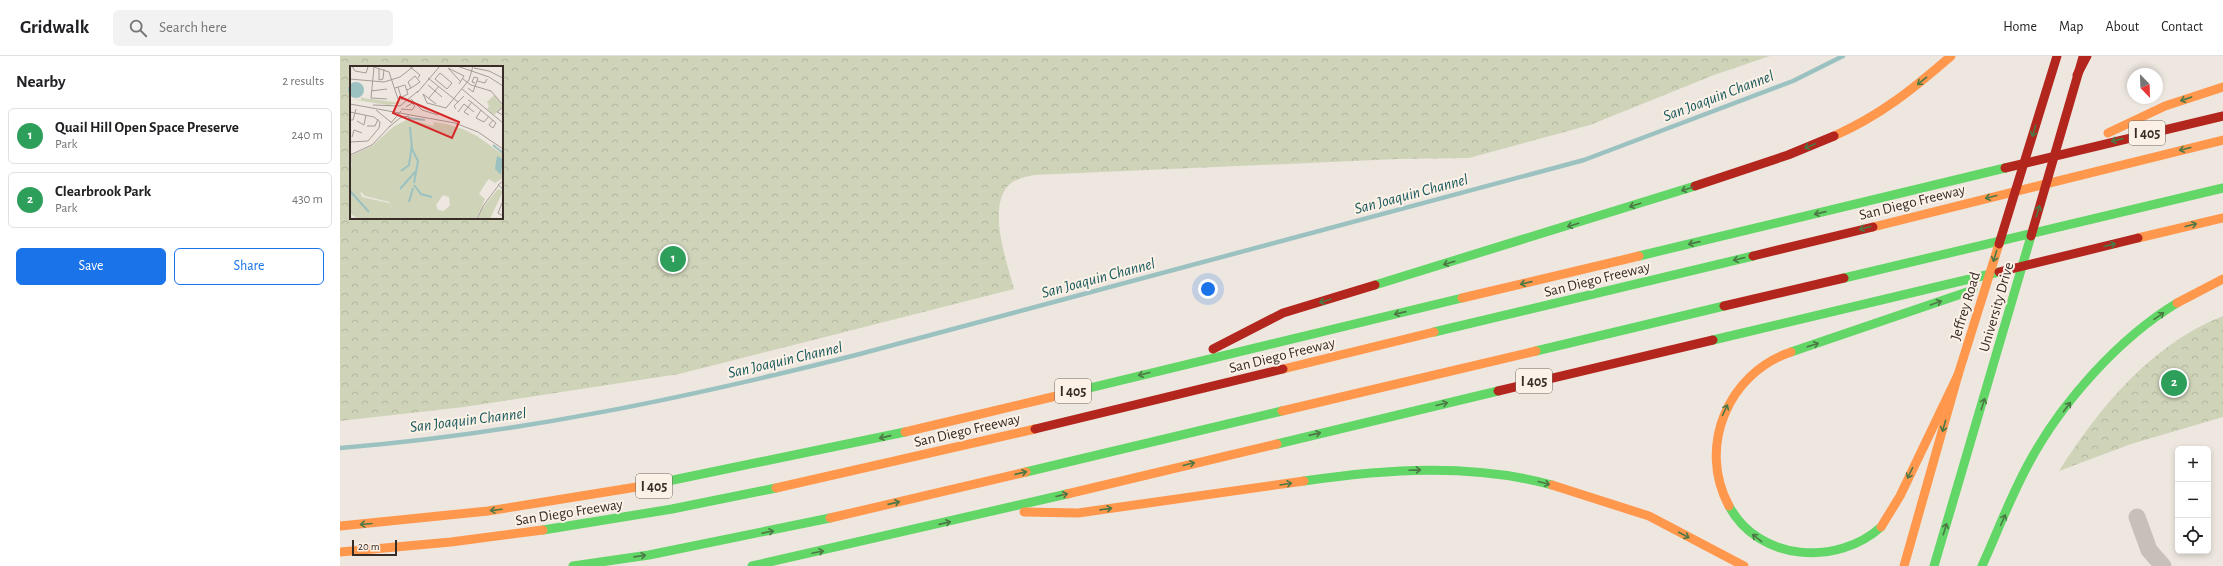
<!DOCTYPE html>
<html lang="en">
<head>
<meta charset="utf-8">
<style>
  body { margin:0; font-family:"Alegreya Sans",sans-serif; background:#f2f2f2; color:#202124 }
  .controls { position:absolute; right:12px; bottom:12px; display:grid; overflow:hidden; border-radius:6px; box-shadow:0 2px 6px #0003 }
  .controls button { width:36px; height:36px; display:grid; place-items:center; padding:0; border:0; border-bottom:1px solid #e0e0e0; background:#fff; color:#202124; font:20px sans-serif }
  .compass { position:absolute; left:1787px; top:12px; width:36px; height:36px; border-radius:50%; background:#fff; box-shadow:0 2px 6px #0003; rotate:157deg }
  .scale { position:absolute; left:12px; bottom:10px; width:45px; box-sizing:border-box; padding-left:4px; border:2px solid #382c27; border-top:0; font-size:11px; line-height:14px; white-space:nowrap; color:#382c27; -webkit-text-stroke:3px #fbf1e7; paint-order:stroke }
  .you { position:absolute; left:868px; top:233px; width:14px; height:14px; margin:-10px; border:3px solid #fff; border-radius:50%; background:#1a73e8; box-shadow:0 0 0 6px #1a73e833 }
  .badge { display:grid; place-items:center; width:26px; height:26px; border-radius:50%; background:#1a73e8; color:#fff; font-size:13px; font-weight:700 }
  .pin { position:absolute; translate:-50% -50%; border:2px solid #fff; box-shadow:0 1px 4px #0006 }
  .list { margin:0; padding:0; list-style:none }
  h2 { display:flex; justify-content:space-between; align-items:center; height:52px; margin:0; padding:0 16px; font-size:17px }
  h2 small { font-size:13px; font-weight:400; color:#757577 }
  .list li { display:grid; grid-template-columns:26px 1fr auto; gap:12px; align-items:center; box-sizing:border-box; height:56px; margin:0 8px 8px; padding:0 8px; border:1px solid #e0e0e0; border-radius:6px }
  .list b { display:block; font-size:15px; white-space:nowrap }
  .list p { margin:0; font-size:13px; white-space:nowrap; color:#757577 }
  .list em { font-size:13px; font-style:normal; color:#757577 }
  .actions { display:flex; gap:8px; padding:12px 16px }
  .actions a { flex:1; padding:9px 0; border:1px solid #1a73e8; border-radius:6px; text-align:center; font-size:14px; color:#1a73e8 }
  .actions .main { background:#1a73e8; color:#fff }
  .icon { flex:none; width:22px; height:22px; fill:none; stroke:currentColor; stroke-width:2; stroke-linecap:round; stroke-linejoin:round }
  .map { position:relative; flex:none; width:1883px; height:510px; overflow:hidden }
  header { display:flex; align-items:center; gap:24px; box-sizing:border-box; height:56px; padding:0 20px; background:#fff; border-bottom:1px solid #e0e0e0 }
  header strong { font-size:19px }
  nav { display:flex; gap:22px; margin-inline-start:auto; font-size:14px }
  .search { width:280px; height:36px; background:#f2f2f2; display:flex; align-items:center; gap:10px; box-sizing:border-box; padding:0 14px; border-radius:6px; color:#757577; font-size:15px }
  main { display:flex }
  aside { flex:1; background:#fff }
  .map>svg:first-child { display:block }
</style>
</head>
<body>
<header>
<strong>Gridwalk</strong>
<div class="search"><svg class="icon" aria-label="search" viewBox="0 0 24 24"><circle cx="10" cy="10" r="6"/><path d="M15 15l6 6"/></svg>Search here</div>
<nav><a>Home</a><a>Map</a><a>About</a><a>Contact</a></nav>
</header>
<main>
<aside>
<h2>Nearby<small>2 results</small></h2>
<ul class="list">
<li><span class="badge" style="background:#2e9e5b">1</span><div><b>Quail Hill Open Space Preserve</b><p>Park</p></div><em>240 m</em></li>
<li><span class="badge" style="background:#2e9e5b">2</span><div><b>Clearbrook Park</b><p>Park</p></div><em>430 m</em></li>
</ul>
<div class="actions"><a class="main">Save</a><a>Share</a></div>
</aside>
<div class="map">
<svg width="1883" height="510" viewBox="0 0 1883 510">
  <defs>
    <pattern id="park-crowns" width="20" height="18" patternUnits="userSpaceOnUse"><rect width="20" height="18" fill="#cfd4b9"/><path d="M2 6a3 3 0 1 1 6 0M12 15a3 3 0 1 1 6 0" fill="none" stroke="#b2b69f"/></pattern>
  </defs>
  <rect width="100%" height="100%" fill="#eee7e0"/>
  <g fill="url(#park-crowns)" fill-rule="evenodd">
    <path d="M 0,0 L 1430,0 L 1374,19 L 1250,69 L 1129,102 L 1058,103 L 694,119 C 685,121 673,123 667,131 C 648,155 667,206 674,233 L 339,318 L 124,351 L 0,365 ZM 11,11 L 162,11 L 162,162 L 11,162 Z"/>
    <path d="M 1883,260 L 1883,361 L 1791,388 L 1719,415 C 1760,351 1810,289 1883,260 Z"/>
  </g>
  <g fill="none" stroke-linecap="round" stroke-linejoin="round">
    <path stroke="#9bc1c0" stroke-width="4.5" d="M 0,392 C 175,378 346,342 516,299 L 1244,104 L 1453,25 L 1503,0"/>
    <polyline stroke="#c7bfb9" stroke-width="17" points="1797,461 1809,494 1823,510"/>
    <g stroke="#63d668" stroke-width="9">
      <polyline points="1299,200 1665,112"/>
      <polyline points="1504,222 1883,132"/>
      <polyline points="1035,229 1355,130"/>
      <polyline points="1094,276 1413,200"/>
      <polyline points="1373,284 1659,216"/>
      <polyline points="1196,295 1384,250"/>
      <polyline points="1451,296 1633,234"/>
      <polyline points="733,336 1122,242"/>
      <polyline points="937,388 1158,335"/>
      <polyline points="686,416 942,355"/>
      <path d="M 964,425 C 1046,413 1132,407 1212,429"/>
      <polyline points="309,429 565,376"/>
      <path d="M 1389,450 C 1419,506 1498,510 1541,471"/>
      <polyline points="203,474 332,453 436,432"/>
      <polyline points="233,510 309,499 490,462"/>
      <polyline points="412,510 727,438"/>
      <polyline points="1594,510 1691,180"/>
      <path d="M 1642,510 C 1658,475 1671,439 1690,405 C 1722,346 1779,282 1837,247"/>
    </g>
    <g stroke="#ff974d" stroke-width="9">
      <polyline points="1768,77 1825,50 1883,31"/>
      <path d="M 1494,80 C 1541,59 1573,33 1611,0"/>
      <polyline points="1533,171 1883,84"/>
      <polyline points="1798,182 1883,162"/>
      <polyline points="1122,242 1299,200"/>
      <polyline points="1837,247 1883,223"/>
      <polyline points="943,313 1094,276"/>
      <polyline points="942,355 1196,295"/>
      <polyline points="565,376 733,336"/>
      <polyline points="1212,429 1309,460 1404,510"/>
      <polyline points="436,432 695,373"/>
      <polyline points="727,438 937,388"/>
      <path d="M 1389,450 C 1357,391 1388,317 1451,296"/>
      <polyline points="684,456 738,457 964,425"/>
      <polyline points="490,462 686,416"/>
      <polyline points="0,470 148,455 309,429"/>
      <polyline points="1541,471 1560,440 1618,319"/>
      <polyline points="0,496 111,486 203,474"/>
      <polyline points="1564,510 1618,319 1659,188"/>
    </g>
    <g stroke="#b3261e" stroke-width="9">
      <polyline points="1737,19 1747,0"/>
      <polyline points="1665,112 1883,60"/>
      <polyline points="1355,130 1448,99 1494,80"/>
      <polyline points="1691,180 1743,1"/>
      <polyline points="1659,188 1717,0"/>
      <polyline points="1413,200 1533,171"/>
      <polyline points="1659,216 1798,182"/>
      <polyline points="1384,250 1504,222"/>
      <polyline points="873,293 943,257 1035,229"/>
      <polyline points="1158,335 1373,284"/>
      <polyline points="695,373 943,313"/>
    </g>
  </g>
  <defs><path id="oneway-shaft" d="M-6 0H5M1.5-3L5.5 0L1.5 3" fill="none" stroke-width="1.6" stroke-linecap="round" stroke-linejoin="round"/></defs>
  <g stroke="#4b7844">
    <use href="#oneway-shaft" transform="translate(1582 25) rotate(141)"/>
    <use href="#oneway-shaft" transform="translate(1846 43) rotate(161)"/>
    <use href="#oneway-shaft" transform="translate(1694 75) rotate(107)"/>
    <use href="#oneway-shaft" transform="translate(1777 84) rotate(167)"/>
    <use href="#oneway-shaft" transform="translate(1470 90) rotate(158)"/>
    <use href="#oneway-shaft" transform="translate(1845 93) rotate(166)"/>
    <use href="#oneway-shaft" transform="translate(1347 133) rotate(163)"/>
    <use href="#oneway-shaft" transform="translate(1651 141) rotate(166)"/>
    <use href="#oneway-shaft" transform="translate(1295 149) rotate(162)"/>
    <use href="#oneway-shaft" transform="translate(1698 155) rotate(-74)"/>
    <use href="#oneway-shaft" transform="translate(1480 157) rotate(167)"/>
    <use href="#oneway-shaft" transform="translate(1233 169) rotate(163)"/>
    <use href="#oneway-shaft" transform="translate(1851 169) rotate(-14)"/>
    <use href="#oneway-shaft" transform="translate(1525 172) rotate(166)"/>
    <use href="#oneway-shaft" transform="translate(1354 187) rotate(167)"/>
    <use href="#oneway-shaft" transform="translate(1770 189) rotate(-13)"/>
    <use href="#oneway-shaft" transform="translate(1655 200) rotate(107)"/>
    <use href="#oneway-shaft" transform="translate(1399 203) rotate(166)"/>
    <use href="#oneway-shaft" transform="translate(1109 207) rotate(163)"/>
    <use href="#oneway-shaft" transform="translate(1186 227) rotate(167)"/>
    <use href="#oneway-shaft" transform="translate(985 245) rotate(163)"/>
    <use href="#oneway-shaft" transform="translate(1596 247) rotate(-20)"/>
    <use href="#oneway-shaft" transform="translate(1060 257) rotate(167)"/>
    <use href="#oneway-shaft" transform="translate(1819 260) rotate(-35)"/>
    <use href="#oneway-shaft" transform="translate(1473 289) rotate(-18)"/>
    <use href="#oneway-shaft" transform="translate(804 318) rotate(166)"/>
    <use href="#oneway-shaft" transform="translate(1102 348) rotate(-14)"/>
    <use href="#oneway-shaft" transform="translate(1643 348) rotate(-73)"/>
    <use href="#oneway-shaft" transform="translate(1727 351) rotate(-53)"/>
    <use href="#oneway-shaft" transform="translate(1385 354) rotate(-65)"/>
    <use href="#oneway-shaft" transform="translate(1604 370) rotate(106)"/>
    <use href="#oneway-shaft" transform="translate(975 378) rotate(-13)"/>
    <use href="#oneway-shaft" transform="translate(545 381) rotate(167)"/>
    <use href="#oneway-shaft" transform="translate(849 408) rotate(-14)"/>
    <use href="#oneway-shaft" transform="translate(1075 414) rotate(-2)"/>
    <use href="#oneway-shaft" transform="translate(681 417) rotate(-13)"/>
    <use href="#oneway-shaft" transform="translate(1570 417) rotate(116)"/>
    <use href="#oneway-shaft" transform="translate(1204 427) rotate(15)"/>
    <use href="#oneway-shaft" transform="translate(946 428) rotate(-9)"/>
    <use href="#oneway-shaft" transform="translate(722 439) rotate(-14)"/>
    <use href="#oneway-shaft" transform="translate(554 447) rotate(-13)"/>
    <use href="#oneway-shaft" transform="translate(766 453) rotate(-8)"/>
    <use href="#oneway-shaft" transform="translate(156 454) rotate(173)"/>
    <use href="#oneway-shaft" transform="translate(1663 464) rotate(-66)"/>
    <use href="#oneway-shaft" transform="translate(605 467) rotate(-13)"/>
    <use href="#oneway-shaft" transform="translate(26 468) rotate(175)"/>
    <use href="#oneway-shaft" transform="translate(1605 473) rotate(-73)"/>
    <use href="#oneway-shaft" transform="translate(428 476) rotate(-11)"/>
    <use href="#oneway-shaft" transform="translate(1344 479) rotate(28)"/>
    <use href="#oneway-shaft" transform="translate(1417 482) rotate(-142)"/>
    <use href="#oneway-shaft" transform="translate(478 496) rotate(-12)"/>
    <use href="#oneway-shaft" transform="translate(300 500) rotate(-8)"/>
  </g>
  <g text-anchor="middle" stroke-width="4" stroke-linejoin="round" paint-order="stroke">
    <g fill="#fbf1e7" stroke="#726761" stroke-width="1">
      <rect x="1789" y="65" width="36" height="24" rx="3"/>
      <rect x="1176" y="313" width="36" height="24" rx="3"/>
      <rect x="715" y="323" width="36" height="24" rx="3"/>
      <rect x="296" y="418" width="36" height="24" rx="3"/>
    </g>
    <g font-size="14" font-weight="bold" fill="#382c27">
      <text x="1807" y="82">I 405</text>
      <text x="1194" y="330">I 405</text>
      <text x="733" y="340">I 405</text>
      <text x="314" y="435">I 405</text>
    </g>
    <g font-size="15" fill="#382c27" stroke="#fbf1e7">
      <text transform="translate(1572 146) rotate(-14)" y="5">San Diego Freeway</text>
      <text transform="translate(1257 223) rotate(-14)" y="5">San Diego Freeway</text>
      <text transform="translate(1625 250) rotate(-73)" y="5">Jeffrey Road</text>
      <text transform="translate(1656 251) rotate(-74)" y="5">University Drive</text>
      <text transform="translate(942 299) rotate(-14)" y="5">San Diego Freeway</text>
      <text transform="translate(627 374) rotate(-13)" y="5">San Diego Freeway</text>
      <text transform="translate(229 456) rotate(-9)" y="5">San Diego Freeway</text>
    </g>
    <g font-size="16" font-style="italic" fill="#19595d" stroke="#fbf1e7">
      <text transform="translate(1378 39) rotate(-21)" y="6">San Joaquin Channel</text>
      <text transform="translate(1071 137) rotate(-15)" y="6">San Joaquin Channel</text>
      <text transform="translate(758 221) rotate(-15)" y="6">San Joaquin Channel</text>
      <text transform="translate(445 303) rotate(-13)" y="6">San Joaquin Channel</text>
      <text transform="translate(128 363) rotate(-7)" y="6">San Joaquin Channel</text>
    </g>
  </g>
  <g transform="translate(10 10)">
    <rect width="153" height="153" fill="#eee7e0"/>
    <path d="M 0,96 L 12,131 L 39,137 L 47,153 L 8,153 L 1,148 Z" fill="#cfd4b9"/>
    <path d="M 144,29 L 153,40 L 144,49 L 137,43 L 139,40 L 137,36 ZM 11,31 L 13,32 L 51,37 L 38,39 L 0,33 L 11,34 ZM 58,53 L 83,60 L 84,56 L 96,58 L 113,63 L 127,70 L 152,88 L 153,112 L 145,117 L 139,113 L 137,115 L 129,128 L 135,133 L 126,153 L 46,153 L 39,136 L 15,130 L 5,120 L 0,90 L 22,80 L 43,61 ZM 93,129 L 99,131 L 100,139 L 94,145 L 88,144 L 86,139 ZM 148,123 L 153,125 L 140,153 L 128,153 L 131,144 Z" fill="#cfd4b9" fill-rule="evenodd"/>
    <path d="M-2 24a8 8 0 1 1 16 0a8 8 0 1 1-16 0ZM 147,90 L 153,93 L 151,109 L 145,103 Z" fill="#9bc1c0"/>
    <path fill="none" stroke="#9bc1c0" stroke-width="2" d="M 58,52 L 75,54M 60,61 L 62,83 L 68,95 L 64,117M 143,79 L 153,87M 51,105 L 59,99 L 62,78M 64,119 L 71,128 L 82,131M 50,123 L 65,106M 0,125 L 19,146M 59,136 L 63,122"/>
    <path fill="none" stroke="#a59c96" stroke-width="1" d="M 2,0 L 5,5 L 16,7 L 18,1M 59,0 L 70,9 L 68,12M 107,0 L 139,11 L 153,20M 29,2 L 29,14 L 33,13 L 34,3M 98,2 L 114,10 L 109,18M 98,2 L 111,16M 124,2 L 139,5 L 153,12M 90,7 L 102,17 L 97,23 L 85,13 ZM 78,12 L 108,36M 0,13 L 34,16 L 50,11 L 64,0M 113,13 L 121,19 L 141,25 L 153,39M 127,15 L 135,17 L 137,13M 125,17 L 122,16 L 124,11 L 128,12M 78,19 L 92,31M 48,21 L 52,34M 45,22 L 55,19 L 58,28 L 52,31M 118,22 L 123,26 L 128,12M 112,23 L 153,57M 57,24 L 61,22 L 70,16 L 65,10 L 58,16 L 61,22M 21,25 L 37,23M 67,27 L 90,0M 79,32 L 89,20M 37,33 L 21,32 L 24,1 L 39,6 L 48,33M 61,33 L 72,44 L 88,49M 118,34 L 120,35 L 139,51 L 146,57 L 143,62 L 139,59 L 143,54M 0,38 L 105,57 L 128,66 L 153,83M 86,38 L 73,28 L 77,37 L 96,42 L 119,14 L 123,0M 23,39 L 50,40 L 68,25M 153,41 L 147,46 L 153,49M 51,43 L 62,44 L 65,40 L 62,37 L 56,41M 106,43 L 104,40 L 114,30M 26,44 L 42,57M 131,44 L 126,52 L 134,56 L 139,50M 0,46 L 24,51 L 30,56M 108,46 L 114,38 L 124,46M 119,49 L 114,46 L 122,36M 0,54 L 3,54 L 6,43M 7,55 L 14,59 L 16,49M 41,57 L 51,45M 17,60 L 25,60 L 28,53M 39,61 L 50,52 L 59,50M 2,71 L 4,64 L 12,67M 0,76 L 18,75 L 29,62 L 30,56M 0,89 L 22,79 L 41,59M 153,115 L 148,119 L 153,123M 153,135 L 148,147 L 153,150M 127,153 L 133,140 L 148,120"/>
    <path fill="#d62828" fill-opacity="0.15" stroke="#d62828" stroke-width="2" d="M 50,31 L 109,56 L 102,72 L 43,47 Z"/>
    <rect width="153" height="153" fill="none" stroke="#382c27" stroke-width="2"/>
  </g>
</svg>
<div class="controls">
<button>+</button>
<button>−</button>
<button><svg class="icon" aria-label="locate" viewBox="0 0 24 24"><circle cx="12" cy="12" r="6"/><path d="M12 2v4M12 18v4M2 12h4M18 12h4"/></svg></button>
</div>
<svg class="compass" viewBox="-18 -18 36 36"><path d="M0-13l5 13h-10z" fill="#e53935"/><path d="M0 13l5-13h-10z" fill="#757577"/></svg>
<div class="scale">20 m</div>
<div class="you"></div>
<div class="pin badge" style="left:333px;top:203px;background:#2e9e5b">1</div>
<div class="pin badge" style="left:1834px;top:327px;background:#2e9e5b">2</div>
</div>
</main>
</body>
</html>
